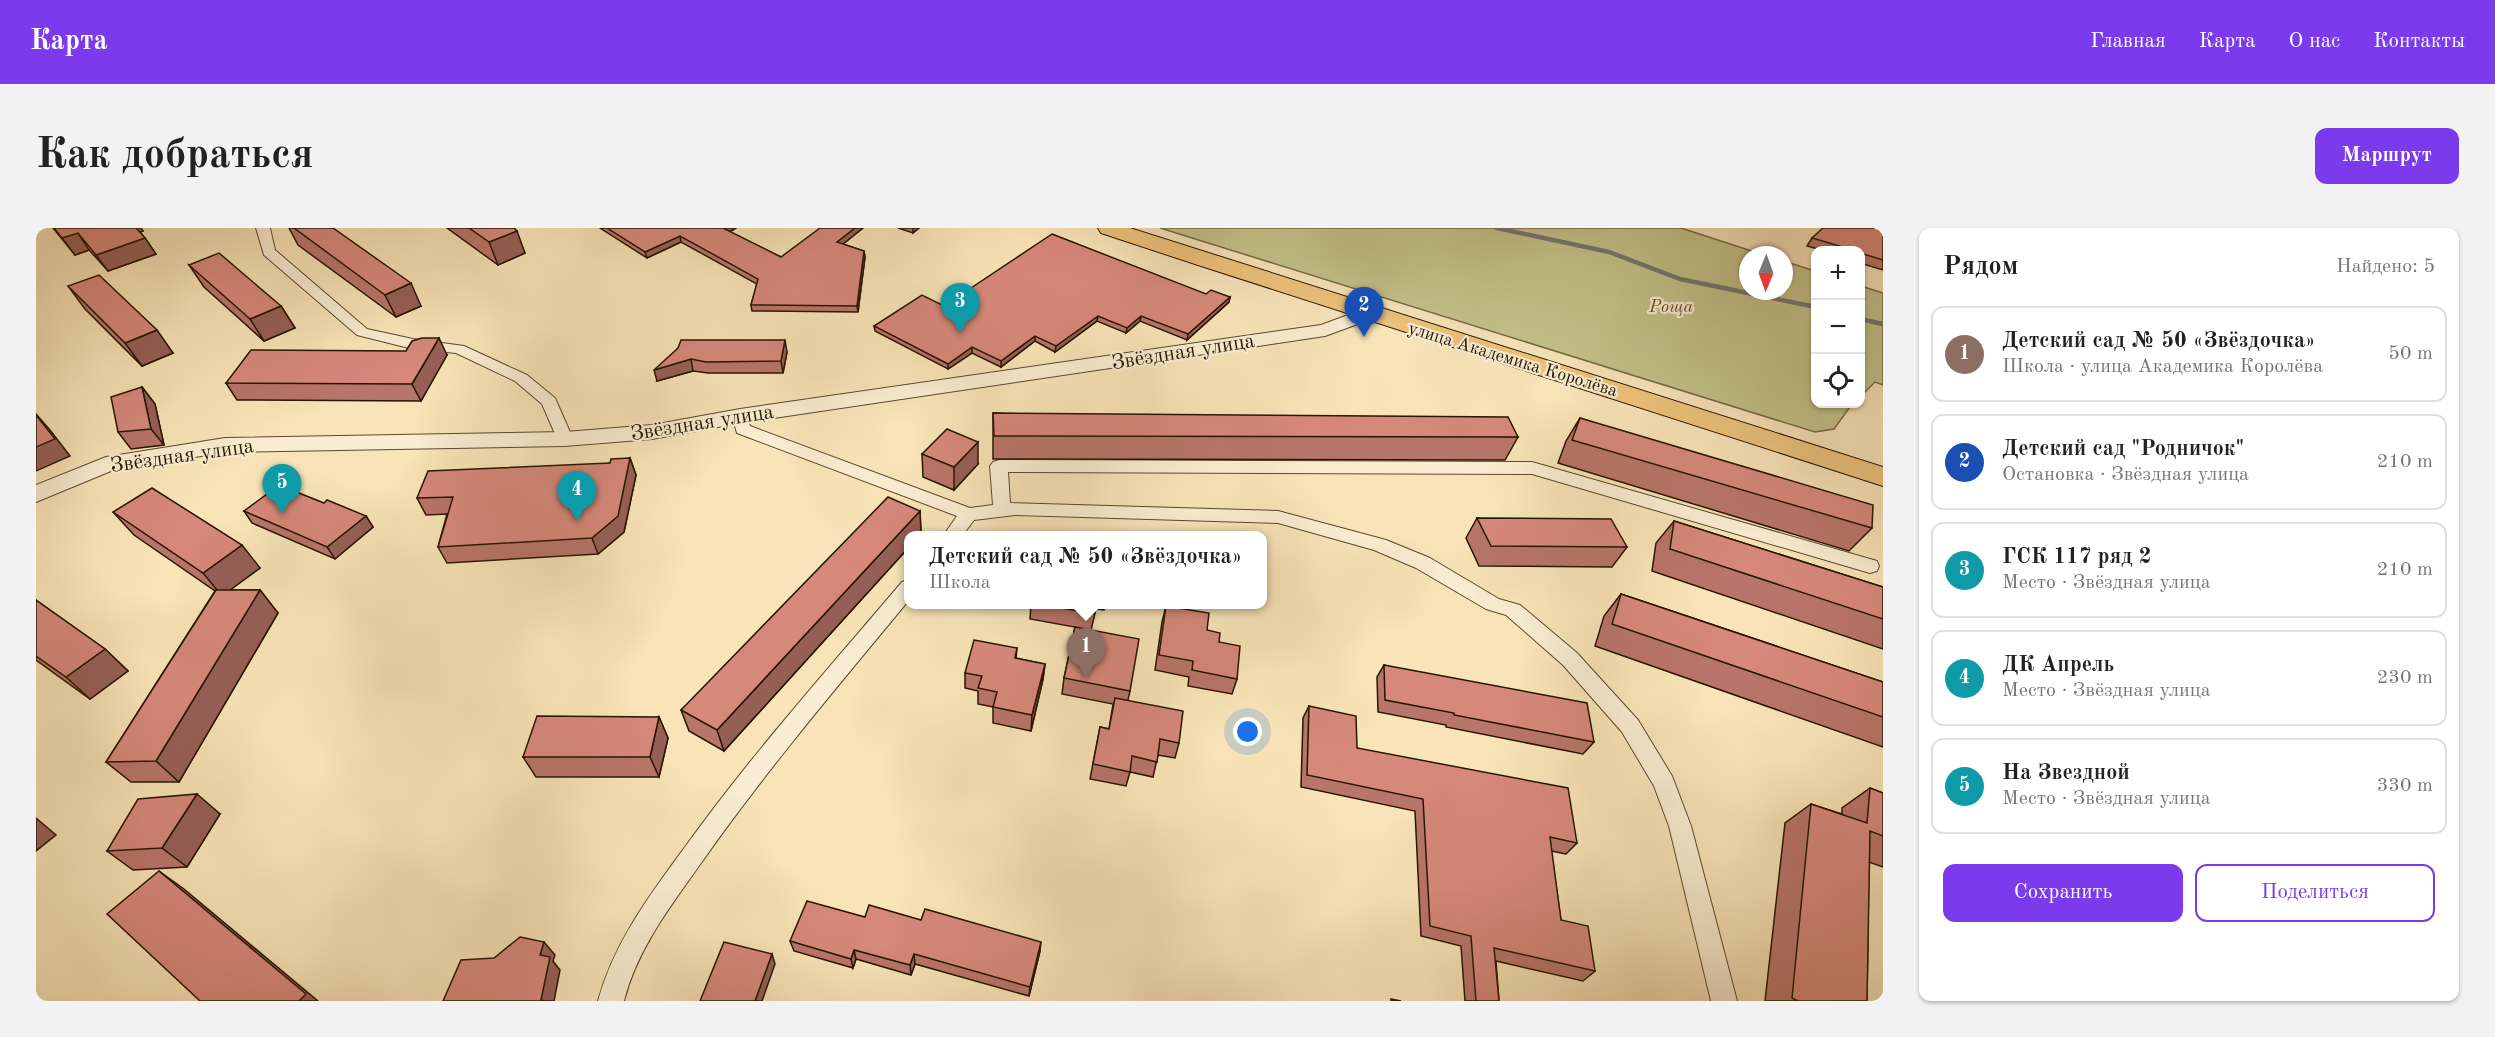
<!DOCTYPE html>
<html lang="ru">
<head>
<meta charset="utf-8">
<style>
  body { margin:0; font-family:"Old Standard TT",serif; background:#f2f2f2; color:#222 }
  .controls { position:absolute; right:18px; top:18px; display:grid; overflow:hidden; border-radius:12px; box-shadow:0 2px 4px #0004 }
  .controls button { width:54px; height:54px; display:grid; place-items:center; padding:0; border:0; border-bottom:2px solid #e0e0e0; background:#fff; color:#222; font:30px sans-serif }
  .compass { position:absolute; left:1703px; top:18px; width:54px; height:54px; border-radius:50%; background:#fff; box-shadow:0 2px 4px #0004; rotate:181deg }
  .you { position:absolute; left:1212px; top:504px; width:21px; height:21px; margin:-15px; border:4px solid #fff; border-radius:50%; background:#1a73e8; box-shadow:0 0 0 9px #1a73e833 }
  .badge { display:grid; place-items:center; width:39px; height:39px; border-radius:50%; background:#7c3aed; color:#fff; font-size:20px; font-weight:700 }
  .pin { position:absolute; translate:-50% -50px; filter:drop-shadow(0 2px 3px #0008) }
  .pin::after { content:''; position:absolute; top:32px; width:21px; height:18px; background:inherit; clip-path:polygon(0 0,100% 0,50% 100%) }
  .popup { position:absolute; left:868px; top:303px; width:363px; height:78px; box-sizing:border-box; display:grid; place-content:center; border-radius:12px; background:#fff; filter:drop-shadow(0 2px 4px #0005); font-size:20px; white-space:nowrap; color:#767676 }
  .popup b { font-size:22px; color:#222 }
  .popup::after { content:''; position:absolute; left:50%; top:100%; margin-left:-12px; border:12px solid transparent; border-top-color:#fff }
  .list { margin:0; padding:0; list-style:none }
  h2 { display:flex; justify-content:space-between; align-items:center; height:78px; margin:0; padding:0 24px; font-size:26px }
  h2 small { font-size:20px; font-weight:400; color:#767676 }
  .list li { display:grid; grid-template-columns:39px 1fr auto; gap:18px; align-items:center; box-sizing:border-box; height:96px; margin:0 12px 12px; padding:0 12px; border:2px solid #e0e0e0; border-radius:12px }
  .list b { display:block; font-size:22px; white-space:nowrap }
  .list p { margin:0; font-size:20px; white-space:nowrap; color:#767676 }
  .list em { font-size:20px; font-style:normal; color:#767676 }
  .actions { display:flex; gap:12px; padding:18px 24px }
  .actions a { flex:1; padding:14px 0; border:2px solid #7c3aed; border-radius:12px; text-align:center; font-size:21px; color:#7c3aed }
  .actions .main { background:#7c3aed; color:#fff }
  .icon { flex:none; width:33px; height:33px; fill:none; stroke:currentColor; stroke-width:2; stroke-linecap:round; stroke-linejoin:round }
  .map { position:relative; flex:none; width:1847px; height:773px; overflow:hidden; border-radius:12px }
  header { display:flex; align-items:center; gap:36px; box-sizing:border-box; height:84px; padding:0 30px; background:#7c3aed; color:#fff }
  header strong { font-size:28px }
  nav { display:flex; gap:33px; margin-inline-start:auto; font-size:21px }
  .intro { display:flex; align-items:center; justify-content:space-between; box-sizing:border-box; height:144px; padding:0 36px }
  h1 { margin:0; font-size:42px }
  .button { padding:15px 27px; border-radius:12px; background:#7c3aed; color:#fff; font-size:21px; font-weight:700 }
  main { display:flex; gap:36px; padding:0 36px }
  aside { flex:1; background:#fff; border-radius:12px; box-shadow:0 2px 4px #0004 }
  .map>svg:first-child { display:block }
</style>
</head>
<body>
<header>
<strong>Карта</strong>
<nav><a>Главная</a><a>Карта</a><a>О нас</a><a>Контакты</a></nav>
</header>
<div class="intro"><h1>Как добраться</h1><a class="button">Маршрут</a></div>
<main>
<div class="map">
<svg width="1847" height="773" viewBox="0 0 1847 773">
  <rect width="100%" height="100%" fill="#f8e4b8"/>
  <filter id="stains"><feTurbulence type="fractalNoise" baseFrequency=".00333" numOctaves="4"/><feColorMatrix values="0 0 0 0 .2 0 0 0 0 .09 0 0 0 0 .02 0 0 0 .5 -.17"/></filter>
  <radialGradient id="worn" r=".72"><stop offset=".6" stop-color="#630" stop-opacity="0"/><stop offset="1" stop-color="#630" stop-opacity=".3"/></radialGradient>
  <g fill="#c3c28a" stroke="#756b46" stroke-width="1.5">
    <polygon points="1124,0 1645,0 1728,27 1712,27 1712,63 1748,63 1748,33 1779,43 1780,176 1816,176 1798,201 1779,204"/>
    <polygon points="1825,58 1847,65 1847,157 1839,154 1825,168"/>
  </g>
  <g fill="none" stroke-linecap="round" stroke-linejoin="round">
    <g stroke="#717870" stroke-width="4.5">
      <polyline points="1461,0 1573,24 1644,51 1780,79"/>
      <polyline points="1824,91 1847,96"/>
    </g>
    <g stroke="#5b482f" stroke-width="2">
      <g id="minor">
        <polygon points="220,0 234,0 239,22 331,101 377,111 428,118 491,147 519,170 537,211 535,215 523,215 506,176 479,153 420,125 377,121 321,107 228,27"/>
        <polygon points="704,183 710,184 714,198 934,280 957,277 954,238 957,234 963,232 1496,234 1841,333 1843,338 1841,343 1834,345 1496,246 972,244 974,275 1242,283 1350,312 1394,330 1463,371 1484,377 1541,425 1602,492 1636,548 1655,598 1701,773 1675,773 1633,598 1618,558 1586,504 1527,437 1470,387 1450,381 1380,340 1338,322 1242,295 979,287 938,292 926,308 907,308 921,288 701,205 696,188 698,184"/>
        <path d="M 873,352 L 873,372 C 801,459 728,545 663,638 C 633,680 601,722 588,773 L 562,773 C 578,714 614,667 649,619 C 716,526 792,441 866,354 Z"/>
      </g>
    </g>
    <g stroke="#5b482f" stroke-width="2">
      <polygon id="tertiary" points="1331,80 1338,82 1341,86 1338,90 1289,108 704,195 616,211 529,218 189,224 75,243 0,274 0,257 70,229 189,210 529,204 616,197 704,181 1285,97"/>
    </g>
    <g stroke="#271401" stroke-width="2">
      <polygon id="primary" points="1062,0 1094,0 1847,239 1847,258 1162,37 1065,5"/>
    </g>
    <use href="#minor" fill="#faedd1" fill-rule="evenodd"/>
    <use href="#tertiary" fill="#faedd1" fill-rule="evenodd"/>
    <use href="#primary" fill="#ecc27c" fill-rule="evenodd"/>
  </g>
  <g fill="#b87569" stroke="#271401" stroke-width="1.5">
    <polygon points="17,0 105,0 107,3 104,4 109,10 120,26 72,43 53,22 39,27"/>
    <polygon points="253,0 297,0 385,78 360,89 262,17"/>
    <polygon points="411,0 478,0 489,25 462,37"/>
    <polygon points="564,0 700,0 694,4 745,29 827,0 807,16 828,23 829,29 822,84 716,83 715,77 721,56 645,14 611,30"/>
    <polygon points="862,0 883,0 877,5"/>
    <polygon points="1847,2 1847,42 1824,35 1824,22 1786,22 1771,18 1776,10"/>
    <polygon points="153,37 245,78 259,100 228,113 168,59"/>
    <polygon points="32,58 137,125 106,138 49,81"/>
    <polygon points="1170,66 1194,69 1193,74 1151,112 1104,93 1090,105 1061,93 1019,124 999,113 965,139 936,125 912,141 839,103 838,98 908,78"/>
    <polygon points="642,120 751,124 747,145 672,145 657,143 621,153"/>
    <polygon points="411,127 385,173 201,172 190,155"/>
    <polygon points="106,159 119,176 128,217 95,221 82,204"/>
    <polygon points="957,185 1482,209 1469,232 957,231"/>
    <polygon points="1544,190 1836,300 1813,323 1522,235 1530,213"/>
    <polygon points="886,226 942,236 918,262 887,249"/>
    <polygon points="594,230 600,247 588,304 562,326 411,335 402,319 411,286 390,287 381,270 574,235"/>
    <polygon points="208,283 330,288 337,299 299,331 216,295"/>
    <polygon points="884,283 885,306 688,523 653,503 645,482"/>
    <polygon points="77,284 224,340 193,362 224,362 242,385 143,554 95,554 70,534 179,363 98,307"/>
    <polygon points="1441,290 1591,319 1576,339 1443,338 1430,310"/>
    <polygon points="1638,293 1847,359 1847,421 1616,343 1620,315"/>
    <polygon points="1585,366 1847,454 1847,519 1559,418 1568,388"/>
    <polygon points="0,372 69,421 92,443 54,471 0,432"/>
    <polygon points="995,376 1069,376 1068,382 1060,381 1055,402 1094,463 1092,472 1143,515 1139,530 1122,527 1117,549 1094,544 1090,558 1054,551 1064,499 1073,501 1077,476 1026,466 1028,450 1039,399 994,391"/>
    <polygon points="1130,378 1171,402 1183,414 1201,451 1196,466 1152,458 1153,449 1119,442 1126,394"/>
    <polygon points="981,420 980,430 1009,436 1007,451 995,503 957,495 957,479 942,476 942,463 929,460 929,445"/>
    <polygon points="1348,437 1558,514 1547,526 1410,499 1410,497 1342,484 1341,449"/>
    <polygon points="1273,478 1321,520 1541,615 1530,626 1515,623 1525,692 1559,743 1547,753 1460,733 1463,773 1429,773 1425,718 1385,708 1379,583 1265,559 1267,490"/>
    <polygon points="623,489 632,510 623,549 500,549 487,529"/>
    <polygon points="1834,560 1847,565 1847,639 1833,634 1831,773 1729,773 1749,595 1775,576 1806,586 1806,580"/>
    <polygon points="184,586 151,639 97,642 71,623"/>
    <polygon points="829,689 1004,723 993,768 879,736 875,747 820,731 817,740 758,723 754,713"/>
  </g>
  <g fill="#965f55" stroke="#271401" stroke-width="1.5">
    <polygon points="97,0 105,0 107,3 101,5"/>
    <polygon points="688,0 700,0 689,6"/>
    <polygon points="819,0 827,0 802,20 801,14"/>
    <polygon points="877,0 883,0 877,5"/>
    <polygon points="481,3 489,25 462,37 453,14"/>
    <polygon points="42,5 53,22 39,27 26,10"/>
    <polygon points="644,8 645,14 611,30 609,24"/>
    <polygon points="109,10 120,26 72,43 60,27"/>
    <polygon points="828,23 829,29 822,84 821,78"/>
    <polygon points="375,55 385,78 360,89 349,67"/>
    <polygon points="1194,69 1193,74 1151,112 1152,106"/>
    <polygon points="245,78 259,100 228,113 214,91"/>
    <polygon points="1062,88 1061,93 1019,124 1020,118"/>
    <polygon points="1105,88 1104,93 1090,105 1091,100"/>
    <polygon points="121,102 137,125 106,138 89,115"/>
    <polygon points="999,108 999,113 965,139 965,133"/>
    <polygon points="403,110 411,127 385,173 376,156"/>
    <polygon points="749,112 751,124 747,145 745,133"/>
    <polygon points="936,119 936,125 912,141 912,136"/>
    <polygon points="655,131 657,143 621,153 618,142"/>
    <polygon points="106,159 119,176 128,217 115,201"/>
    <polygon points="0,186 14,202 34,228 0,243"/>
    <polygon points="942,214 942,236 918,262 918,239"/>
    <polygon points="594,230 600,247 588,304 562,326 556,310"/>
    <polygon points="884,283 885,306 884,308 873,308 873,319 688,523 681,502"/>
    <polygon points="330,288 337,299 299,331 291,319"/>
    <polygon points="206,317 224,340 186,368 167,345"/>
    <polygon points="224,362 242,385 143,554 120,533"/>
    <polygon points="69,421 92,443 54,471 30,449"/>
    <polygon points="1009,436 1007,451 995,503 996,487"/>
    <polygon points="623,489 632,510 623,549 614,529"/>
    <polygon points="161,566 184,586 151,639 126,620"/>
    <polygon points="0,590 20,607 0,623"/>
    <polygon points="123,643 148,661 282,773 263,773"/>
    <polygon points="508,714 519,727 517,733 524,742 518,773 506,773 505,772 504,727"/>
    <polygon points="1005,714 1004,723 993,768 994,759"/>
    <polygon points="818,722 820,731 817,740 815,731"/>
    <polygon points="736,726 739,736 726,773 719,773"/>
    <polygon points="878,726 879,736 875,747 874,737"/>
  </g>
  <g fill="#d6887a" stroke="#271401" stroke-width="1.5">
    <polygon points="18,0 100,0 109,10 60,27 42,5 26,10"/>
    <polygon points="258,0 297,0 375,55 349,67"/>
    <polygon points="433,0 478,0 481,3 453,14"/>
    <polygon points="571,0 688,0 687,0 745,29 784,0 819,0 801,14 828,23 821,78 715,77 722,51 644,8 609,24"/>
    <polygon points="1787,0 1840,0 1847,2 1847,32 1824,25 1824,22 1817,22 1776,10"/>
    <polygon points="1016,6 1170,66 1175,62 1194,69 1152,106 1105,88 1091,100 1062,88 1020,118 999,108 965,133 936,119 912,136 838,98 886,67 908,78"/>
    <polygon points="183,25 245,78 214,91 153,37"/>
    <polygon points="63,47 121,102 89,115 32,58"/>
    <polygon points="386,110 403,110 376,156 190,155 215,122 370,123 376,113"/>
    <polygon points="645,112 749,112 745,133 670,134 655,131 618,142 642,120"/>
    <polygon points="106,159 115,201 82,204 75,169"/>
    <polygon points="957,185 1472,189 1482,209 958,208"/>
    <polygon points="0,187 19,211 0,219"/>
    <polygon points="1544,190 1837,277 1836,300 1536,212"/>
    <polygon points="911,201 942,214 918,239 886,226"/>
    <polygon points="594,230 582,288 556,310 402,319 417,269 381,270 392,243 574,235 575,231"/>
    <polygon points="243,257 288,275 291,272 330,288 291,319 208,283"/>
    <polygon points="116,260 206,317 167,345 77,284"/>
    <polygon points="852,269 884,283 681,502 645,482"/>
    <polygon points="1441,290 1575,291 1591,319 1455,318"/>
    <polygon points="1638,293 1847,359 1847,391 1634,321"/>
    <polygon points="180,362 224,362 120,533 70,534"/>
    <polygon points="1585,366 1847,454 1847,489 1576,396"/>
    <polygon points="0,372 69,421 30,449 0,428"/>
    <polygon points="1004,376 1060,376 1058,386"/>
    <polygon points="1130,378 1173,385 1171,402 1184,405 1183,414 1204,418 1201,451 1156,442 1157,433 1123,427"/>
    <polygon points="1039,399 1103,411 1094,463 1028,450"/>
    <polygon points="938,412 981,420 979,430 1009,436 996,487 957,479 961,464 942,460 946,448 929,445"/>
    <polygon points="1348,437 1551,475 1558,514 1418,487 1418,485 1349,472"/>
    <polygon points="1079,470 1147,483 1143,515 1124,511 1121,534 1096,528 1094,544 1057,536 1064,499 1073,501"/>
    <polygon points="1273,478 1320,488 1321,520 1532,560 1541,615 1514,609 1525,692 1552,698 1559,743 1458,720 1463,773 1440,773 1435,708 1394,698 1387,571 1271,547"/>
    <polygon points="501,488 623,489 614,529 487,529"/>
    <polygon points="1834,560 1847,565 1847,608 1834,603 1831,773 1762,773 1756,770 1775,576 1831,595"/>
    <polygon points="161,566 126,620 71,623 102,571"/>
    <polygon points="123,643 270,766 263,773 164,773 71,686"/>
    <polygon points="771,673 829,689 833,677 885,692 889,681 1005,714 994,759 878,726 874,737 818,722 815,731 754,713"/>
    <polygon points="484,709 508,714 504,727 514,729 505,772 509,773 407,773 425,732 458,730"/>
    <polygon points="688,714 736,726 719,773 664,773"/>
    <polygon points="1355,771 1365,773 1355,773"/>
  </g>
  <g text-anchor="middle" stroke-width="4.5" stroke-linejoin="round" paint-order="stroke">
    <g font-size="18" font-style="italic" fill="#5e5131" stroke="#faedd1">
      <text x="1635" y="84">Роща</text>
    </g>
    <g font-size="18" fill="#271401" stroke="#faedd1">
      <text transform="translate(1477 131) rotate(17)" y="6">улица Академика Королёва</text>
    </g>
    <g font-size="21" fill="#271401" stroke="#faedd1">
      <text transform="translate(1147 123) rotate(-9)" y="7">Звёздная улица</text>
      <text transform="translate(666 194) rotate(-9)" y="7">Звёздная улица</text>
      <text transform="translate(146 227) rotate(-8)" y="7">Звёздная улица</text>
    </g>
  </g>
  <rect width="100%" height="100%" filter="url(#stains)"/>
  <rect width="100%" height="100%" fill="url(#worn)"/>
</svg>
<div class="controls">
<button>+</button>
<button>−</button>
<button><svg class="icon" aria-label="locate" viewBox="0 0 24 24"><circle cx="12" cy="12" r="6"/><path d="M12 2v4M12 18v4M2 12h4M18 12h4"/></svg></button>
</div>
<svg class="compass" viewBox="-18 -18 36 36"><path d="M0-13l5 13h-10z" fill="#e53935"/><path d="M0 13l5-13h-10z" fill="#767676"/></svg>
<div class="you"></div>
<div class="pin badge" style="left:1050px;top:450px;background:#8d6e63">1</div>
<div class="popup"><b>Детский сад № 50 «Звёздочка»</b>Школа</div>
<div class="pin badge" style="left:1328px;top:109px;background:#1a4fb4">2</div>
<div class="pin badge" style="left:924px;top:105px;background:#0f9aa8">3</div>
<div class="pin badge" style="left:541px;top:293px;background:#0f9aa8">4</div>
<div class="pin badge" style="left:246px;top:286px;background:#0f9aa8">5</div>
</div>
<aside>
<h2>Рядом<small>Найдено: 5</small></h2>
<ul class="list">
<li><span class="badge" style="background:#8d6e63">1</span><div><b>Детский сад № 50 «Звёздочка»</b><p>Школа · улица Академика Королёва</p></div><em>50 m</em></li>
<li><span class="badge" style="background:#1a4fb4">2</span><div><b>Детский сад &quot;Родничок&quot;</b><p>Остановка · Звёздная улица</p></div><em>210 m</em></li>
<li><span class="badge" style="background:#0f9aa8">3</span><div><b>ГСК 117 ряд 2</b><p>Место · Звёздная улица</p></div><em>210 m</em></li>
<li><span class="badge" style="background:#0f9aa8">4</span><div><b>ДК Апрель</b><p>Место · Звёздная улица</p></div><em>230 m</em></li>
<li><span class="badge" style="background:#0f9aa8">5</span><div><b>На Звездной</b><p>Место · Звёздная улица</p></div><em>330 m</em></li>
</ul>
<div class="actions"><a class="main">Сохранить</a><a>Поделиться</a></div>
</aside>
</main>
</body>
</html>
